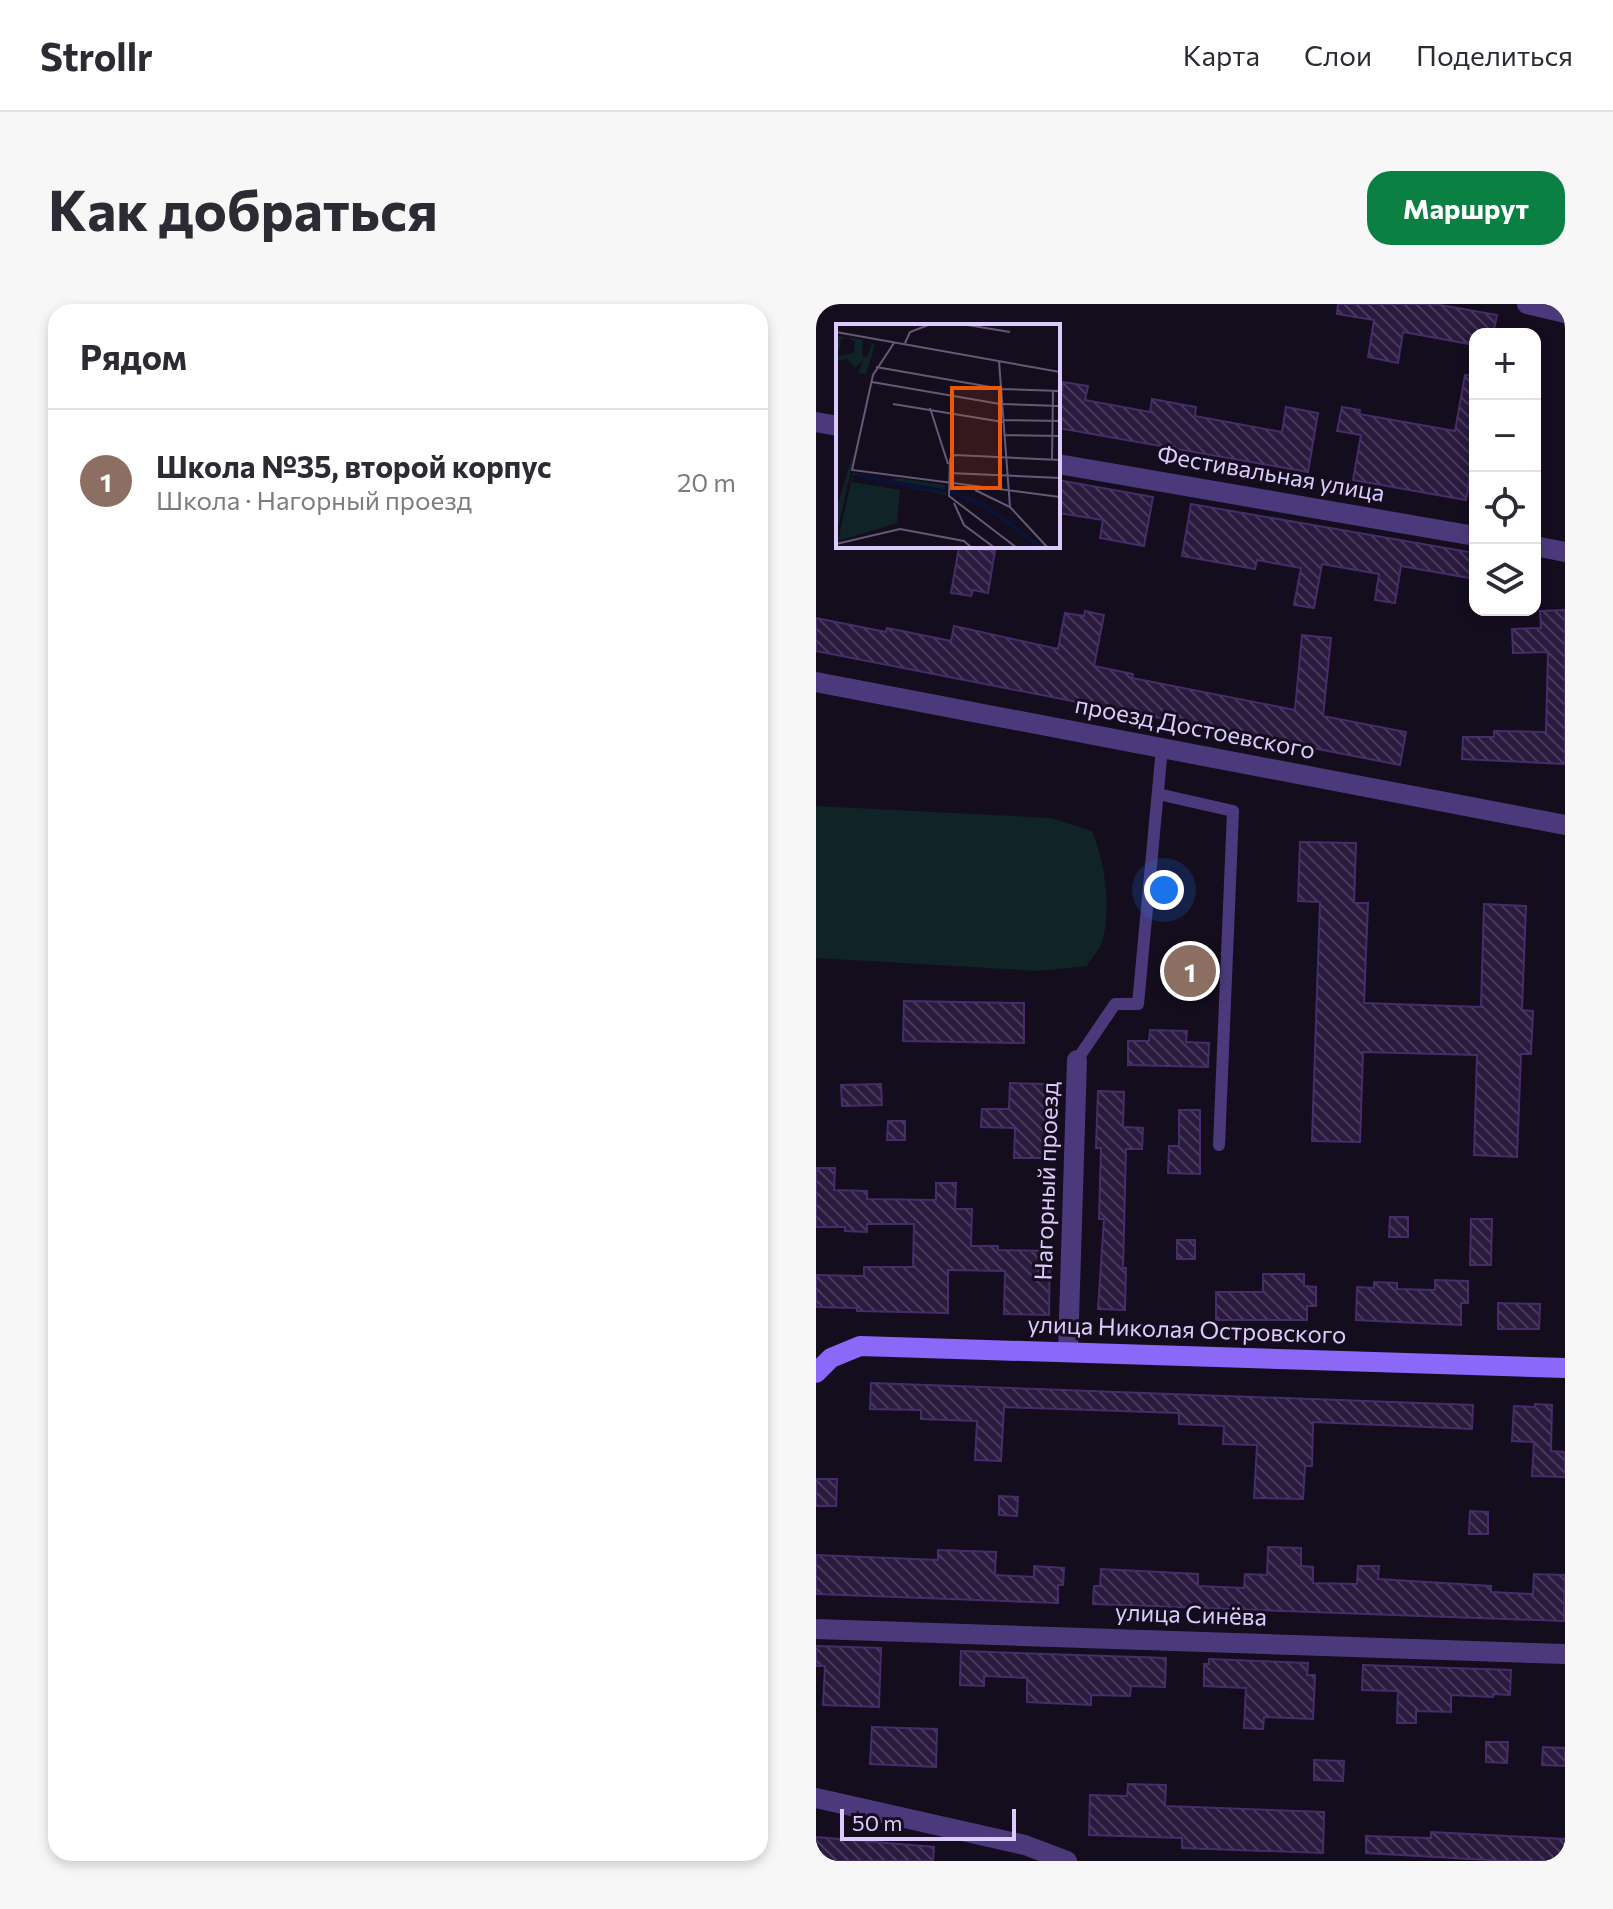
<!DOCTYPE html>
<html lang="ru">
<head>
<meta charset="utf-8">
<style>
  body { margin:0; font-family:Commissioner,sans-serif; background:#f7f7f7; color:#2b2b33 }
  .controls { position:absolute; right:24px; top:24px; display:grid; overflow:hidden; border-radius:16px; box-shadow:0 4px 12px #0003 }
  .controls button { width:72px; height:72px; display:grid; place-items:center; padding:0; border:0; border-bottom:2px solid #e1e1e2; background:#fff; color:#2b2b33; font:40px sans-serif }
  .scale { position:absolute; left:24px; bottom:20px; width:176px; box-sizing:border-box; padding-left:8px; border:4px solid #dcccfd; border-top:0; font-size:22px; line-height:28px; white-space:nowrap; color:#dcccfd; -webkit-text-stroke:6px #140d1e; paint-order:stroke }
  .you { position:absolute; left:348px; top:586px; width:28px; height:28px; margin:-20px; border:6px solid #fff; border-radius:50%; background:#1a73e8; box-shadow:0 0 0 12px #1a73e833 }
  .badge { display:grid; place-items:center; width:52px; height:52px; border-radius:50%; background:#0b8043; color:#fff; font-size:26px; font-weight:700 }
  .pin { position:absolute; translate:-50% -50%; border:4px solid #fff; box-shadow:0 2px 8px #0006 }
  .list { margin:0; padding:0; list-style:none }
  h2 { display:flex; justify-content:space-between; align-items:center; height:104px; margin:0; padding:0 32px; font-size:34px }
  h2 small { font-size:26px; font-weight:400; color:#7c7c81 }
  .list li { display:grid; grid-template-columns:52px 1fr auto; gap:24px; align-items:center; box-sizing:border-box; height:144px; padding:0 32px; border-top:2px solid #e1e1e2 }
  .list b { display:block; font-size:30px; white-space:nowrap }
  .list p { margin:0; font-size:26px; white-space:nowrap; color:#7c7c81 }
  .list em { font-size:26px; font-style:normal; color:#7c7c81 }
  .icon { flex:none; width:44px; height:44px; fill:none; stroke:currentColor; stroke-width:2; stroke-linecap:round; stroke-linejoin:round }
  .map { position:relative; flex:none; width:749px; height:1557px; overflow:hidden; border-radius:24px }
  header { display:flex; align-items:center; gap:48px; box-sizing:border-box; height:112px; padding:0 40px; background:#fff; border-bottom:2px solid #e1e1e2 }
  header strong { font-size:38px }
  nav { display:flex; gap:44px; margin-inline-start:auto; font-size:28px }
  .intro { display:flex; align-items:center; justify-content:space-between; box-sizing:border-box; height:192px; padding:0 48px }
  h1 { margin:0; font-size:56px }
  .button { padding:20px 36px; border-radius:24px; background:#0b8043; color:#fff; font-size:28px; font-weight:700 }
  main { display:flex; gap:48px; padding:0 48px }
  aside { flex:1; background:#fff; border-radius:24px; box-shadow:0 4px 12px #0003 }
  .map>svg:first-child { display:block }
</style>
</head>
<body>
<header>
<strong>Strollr</strong>
<nav><a>Карта</a><a>Слои</a><a>Поделиться</a></nav>
</header>
<div class="intro"><h1>Как добраться</h1><a class="button">Маршрут</a></div>
<main>
<aside>
<h2>Рядом<small></small></h2>
<ul class="list">
<li><span class="badge" style="background:#8d6e63">1</span><div><b>Школа №35, второй корпус</b><p>Школа · Нагорный проезд</p></div><em>20 m</em></li>
</ul>
</aside>
<div class="map">
<svg width="749" height="1557" viewBox="0 0 749 1557">
  <defs>
    <pattern id="building-back-hatch" width="6" height="6" patternUnits="userSpaceOnUse" patternTransform="scale(2)"><rect width="6" height="6" fill="#291a3e"/><path d="M-1 5l2 2M0 0l6 6M5-1l2 2" fill="none" stroke="#473a5b"/></pattern>
  </defs>
  <rect width="100%" height="100%" fill="#140d1e"/>
  <path fill="#102327" d="M 0,502 L 235,514 L 276,527 C 289,558 295,601 287,635 C 285,644 276,654 271,662 L 222,667 L 0,654 Z"/>
  <g fill="url(#building-back-hatch)" stroke="#462d69" stroke-width="2">
    <polygon points="522,0 619,0 681,11 677,30 659,30 659,41 587,28 582,59 552,53 558,16 521,10"/>
    <polygon points="649,71 659,72 659,146 650,196 537,176 545,131 521,127 526,103 544,106 543,110 639,127"/>
    <polygon points="247,78 272,82 269,96 334,108 336,95 380,103 379,112 466,128 470,103 502,109 492,168 242,124"/>
    <polygon points="242,176 337,193 328,242 284,234 287,216 242,209"/>
    <polygon points="375,200 659,249 659,275 585,262 579,299 559,296 563,270 506,260 498,304 478,301 485,264 441,256 439,265 366,252"/>
    <polygon points="143,243 179,247 172,289 157,286 155,292 135,289"/>
    <polygon points="749,306 749,460 646,455 647,433 678,433 678,427 730,428 732,348 697,349 696,325 725,324 724,307"/>
    <polygon points="269,307 288,311 278,362 317,370 316,374 479,406 486,331 515,334 507,412 590,428 584,461 0,347 0,314 70,328 71,324 135,337 138,322 242,345 249,309 268,312"/>
    <polygon points="484,538 540,539 538,599 552,599 548,699 665,703 668,600 710,602 706,706 717,707 715,750 705,750 701,853 658,851 661,751 547,748 544,838 496,837 504,598 482,597"/>
    <polygon points="88,697 208,699 208,739 87,737"/>
    <polygon points="334,726 371,727 370,738 393,739 392,763 312,761 312,737 333,737"/>
    <polygon points="194,779 231,780 232,854 198,854 199,824 165,823 166,805 193,805"/>
    <polygon points="65,780 66,801 26,802 25,781"/>
    <polygon points="282,787 308,788 307,823 327,824 326,845 310,845 307,964 310,964 309,1006 282,1005 288,915 283,915 285,844 280,844"/>
    <polygon points="363,806 384,806 384,870 352,869 353,842 363,842"/>
    <polygon points="72,817 89,817 89,836 71,836"/>
    <polygon points="0,864 19,864 18,886 51,887 51,895 120,896 120,879 140,879 139,905 156,905 155,942 182,942 182,946 234,947 233,1011 188,1010 189,967 132,966 132,1009 41,1007 41,1004 0,1003 0,971 48,972 48,963 97,963 98,920 51,920 51,928 29,927 29,923 0,923"/>
    <polygon points="574,913 592,913 592,933 573,933"/>
    <polygon points="655,915 676,915 675,961 654,961"/>
    <rect x="361" y="936" width="18" height="19"/>
    <polygon points="447,970 488,970 488,982 500,983 500,1002 491,1002 491,1016 400,1016 400,988 447,988"/>
    <polygon points="619,976 652,977 652,999 645,999 645,1021 540,1016 541,983 558,984 558,978 581,979 581,985 619,986"/>
    <polygon points="682,999 724,1000 723,1025 682,1025"/>
    <polygon points="55,1079 657,1101 656,1125 497,1118 496,1162 489,1162 487,1195 438,1194 441,1141 407,1140 408,1122 363,1120 363,1109 188,1103 185,1157 159,1156 161,1117 105,1115 105,1106 54,1105"/>
    <polygon points="719,1100 736,1101 735,1147 749,1148 749,1173 716,1172 718,1138 696,1137 698,1102 719,1103"/>
    <polygon points="0,1175 21,1175 20,1202 0,1202"/>
    <polygon points="183,1192 202,1193 201,1212 183,1211"/>
    <polygon points="654,1207 672,1208 672,1230 653,1230"/>
    <polygon points="452,1243 485,1244 485,1262 497,1263 497,1279 541,1280 542,1262 563,1262 562,1275 675,1282 675,1288 717,1290 718,1270 749,1271 748,1317 277,1300 278,1282 284,1282 285,1265 382,1270 382,1282 428,1284 429,1270 451,1271"/>
    <polygon points="122,1246 180,1248 179,1271 218,1273 218,1262 248,1264 247,1281 242,1281 242,1299 0,1290 0,1251 122,1256"/>
    <polygon points="0,1342 65,1344 63,1403 7,1401 9,1362 0,1362"/>
    <polygon points="145,1347 350,1354 349,1383 315,1382 314,1392 275,1391 275,1401 211,1398 211,1374 168,1372 168,1382 144,1381"/>
    <polygon points="393,1355 492,1359 491,1371 499,1371 497,1415 448,1413 447,1425 428,1424 430,1384 388,1382 388,1360 393,1360"/>
    <polygon points="547,1361 695,1366 694,1391 677,1390 677,1393 635,1391 635,1408 600,1407 600,1419 581,1419 582,1387 546,1386"/>
    <polygon points="56,1423 121,1425 120,1463 54,1460"/>
    <polygon points="670,1438 692,1438 691,1459 670,1458"/>
    <polygon points="727,1443 749,1444 749,1462 726,1461"/>
    <polygon points="498,1456 528,1457 527,1477 498,1476"/>
    <polygon points="312,1480 350,1481 349,1502 508,1508 507,1549 366,1544 366,1534 273,1531 274,1491 311,1492"/>
    <polygon points="615,1528 749,1535 749,1557 690,1557 550,1549 550,1532 615,1534"/>
    <polygon points="0,1533 118,1543 117,1557 0,1557"/>
  </g>
  <g fill="none" stroke-linecap="round" stroke-linejoin="round">
    <g stroke="#4b3a7b" stroke-width="12">
      <polyline points="342,490 417,507 403,841"/>
      <polyline points="261,756 299,700 322,700 346,444"/>
    </g>
    <g stroke="#4b3a7b" stroke-width="20">
      <polyline points="711,0 749,9"/>
      <polyline points="0,118 22,122"/>
      <polyline points="242,160 659,232"/>
      <polyline points="719,242 749,248"/>
      <polyline points="0,378 749,521"/>
      <polyline points="252,1047 261,756"/>
      <polyline points="0,1325 749,1350"/>
      <polyline points="0,1494 209,1541 251,1557"/>
    </g>
    <polyline stroke="#8b68f8" stroke-width="20" points="0,1069 15,1054 44,1042 749,1064"/>
  </g>
  <g text-anchor="middle" stroke-width="6" stroke-linejoin="round" paint-order="stroke">
    <g font-size="24" fill="#dcccfd" stroke="#140d1e">
      <text transform="translate(455 170) rotate(10)" y="8">Фестивальная улица</text>
      <text transform="translate(379 424) rotate(11)" y="8">проезд Достоевского</text>
      <text transform="translate(231 877) rotate(-88)" y="8">Нагорный проезд</text>
      <text transform="translate(371 1026) rotate(2)" y="8">улица Николая Островского</text>
      <text transform="translate(375 1311) rotate(2)" y="8">улица Синёва</text>
    </g>
  </g>
  <g transform="translate(20 20)">
    <rect width="224" height="224" fill="#140d1e"/>
    <path d="M 0,12 L 10,13 L 5,16 L 2,32 L 18,29 L 19,18 L 12,13 L 27,16 L 26,32 L 31,33 L 36,20 L 29,17 L 39,20 L 30,50 L 22,49 L 27,36 L 19,44 L 11,35 L 0,37 ZM 17,130 L 14,151 L 0,213 L 0,186 ZM 17,149 L 48,154 L 18,151 L 16,158 L 64,166 L 61,199 L 2,217 ZM 62,154 L 109,161 L 110,171 L 49,158 Z" fill="#102327"/>
    <path fill="none" stroke="#0b1239" stroke-width="4" d="M 22,151 L 47,157M 50,157 L 109,167M 114,167 L 150,182 L 206,224"/>
    <path fill="none" stroke="#645977" stroke-width="2" d="M 125,0 L 174,8M 0,8 L 224,48M 58,19 L 37,51 L 16,146 L 224,173M 69,19 L 74,8 L 95,0M 163,37 L 174,183M 40,43 L 166,65 L 224,67M 36,58 L 164,80 L 224,82M 57,80 L 167,98M 94,84 L 112,140M 167,96 L 224,97M 168,111 L 224,112M 216,135 L 217,67M 113,149 L 224,154M 139,166 L 174,183 L 212,224M 118,179 L 128,201 L 159,224M 0,220 L 64,205 L 128,217 L 136,224M 181,224 L 113,172 L 114,135 L 119,131 L 224,136"/>
    <path fill="#e8590c" fill-opacity="0.15" stroke="#e8590c" stroke-width="4" d="M 116,64 L 164,64 L 164,164 L 116,164 Z"/>
    <rect width="224" height="224" fill="none" stroke="#dcccfd" stroke-width="4"/>
  </g>
</svg>
<div class="controls">
<button>+</button>
<button>−</button>
<button><svg class="icon" aria-label="locate" viewBox="0 0 24 24"><circle cx="12" cy="12" r="6"/><path d="M12 2v4M12 18v4M2 12h4M18 12h4"/></svg></button>
<button><svg class="icon" aria-label="layers" viewBox="0 0 24 24"><path d="M12 4l9 5-9 5-9-5zM3 14l9 5 9-5"/></svg></button>
</div>
<div class="scale">50 m</div>
<div class="you"></div>
<div class="pin badge" style="left:374px;top:667px;background:#8d6e63">1</div>
</div>
</main>
</body>
</html>
